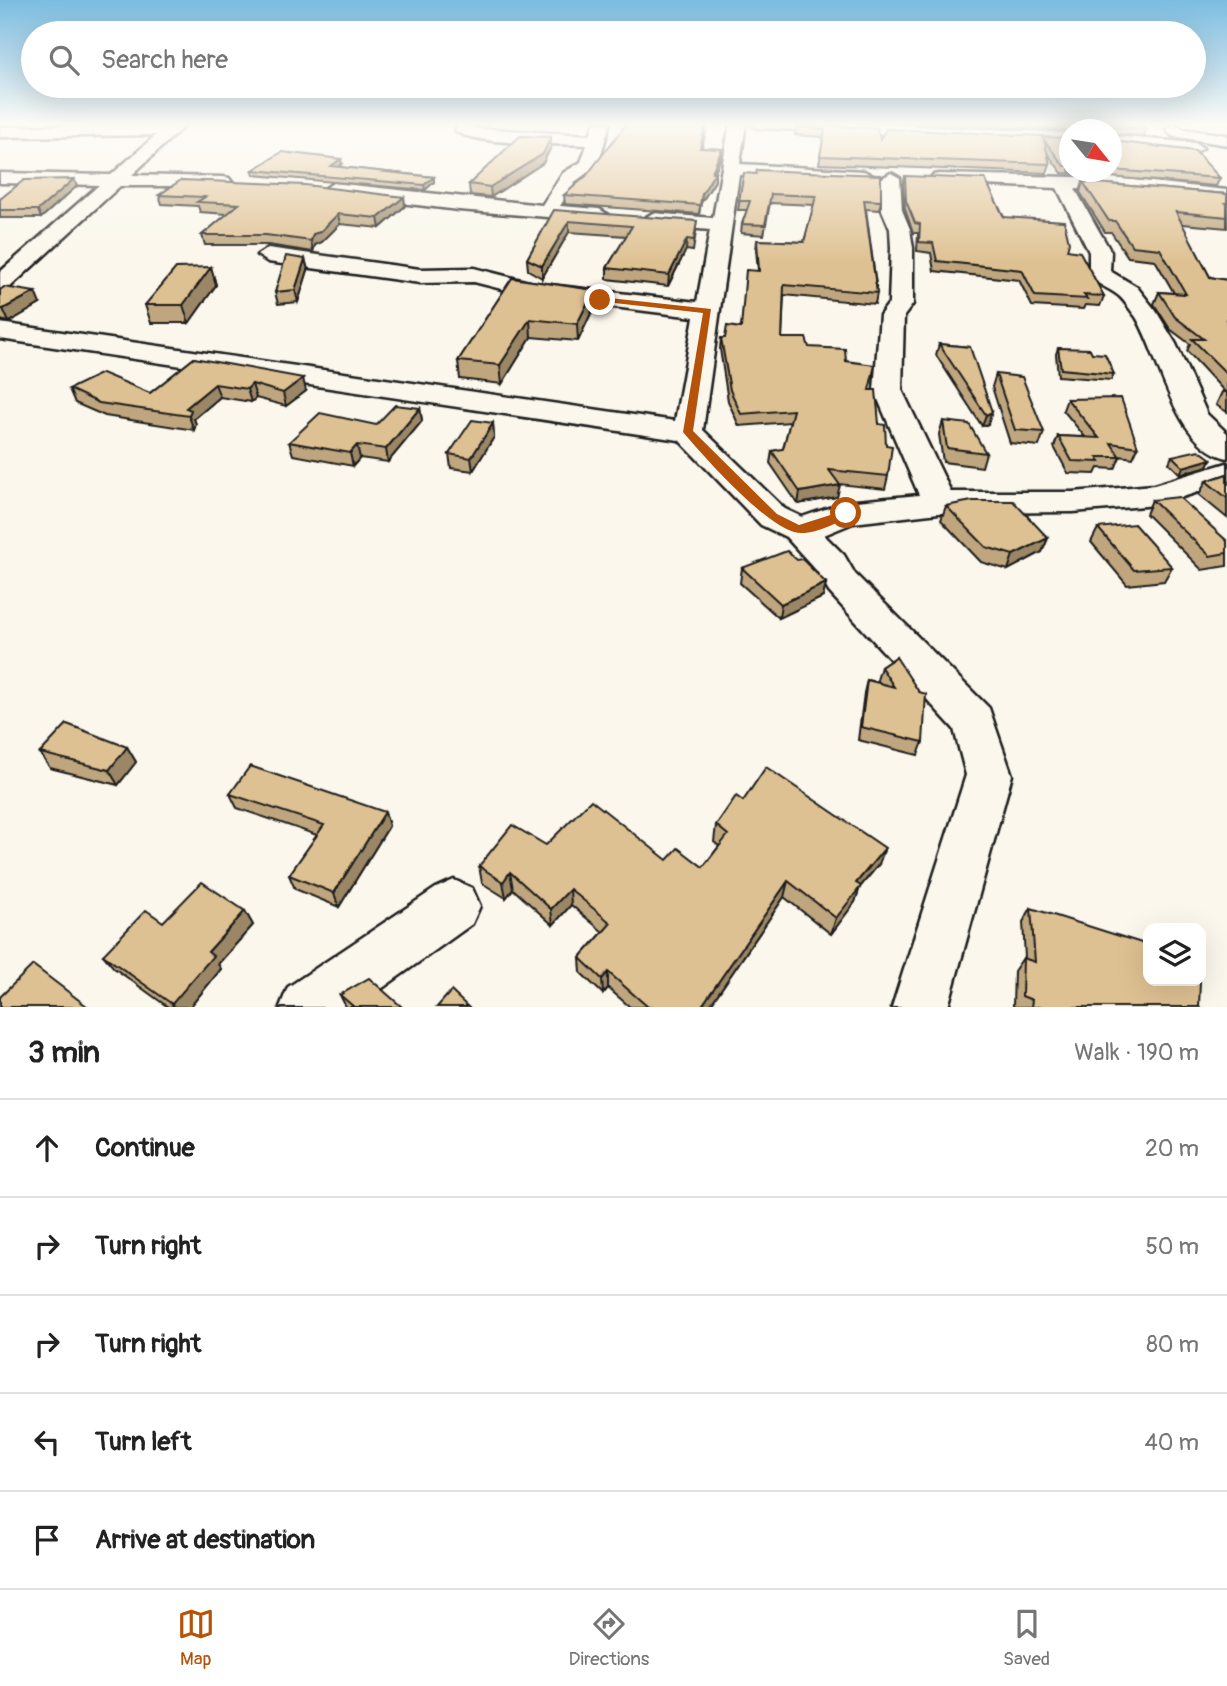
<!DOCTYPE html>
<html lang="en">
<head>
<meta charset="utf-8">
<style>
  body { margin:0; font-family:Pangolin,sans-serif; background:#f6f6f6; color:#222 }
  .controls { position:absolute; right:21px; bottom:21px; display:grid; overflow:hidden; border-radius:14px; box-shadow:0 7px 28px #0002 }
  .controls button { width:63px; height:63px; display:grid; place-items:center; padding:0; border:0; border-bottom:2px solid #e0e0e0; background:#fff; color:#222; font:35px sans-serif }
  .compass { position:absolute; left:1059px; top:119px; width:63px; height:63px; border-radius:50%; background:#fff; box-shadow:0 7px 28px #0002; rotate:120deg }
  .stop { position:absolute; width:21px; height:21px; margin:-16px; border:5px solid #b45309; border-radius:50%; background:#fff }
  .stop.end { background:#b45309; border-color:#fff; box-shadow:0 2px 7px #0008 }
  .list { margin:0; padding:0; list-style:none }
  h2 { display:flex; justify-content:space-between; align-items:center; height:91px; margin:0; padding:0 28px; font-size:30px }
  h2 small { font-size:23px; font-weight:400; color:#767676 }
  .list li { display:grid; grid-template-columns:46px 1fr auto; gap:21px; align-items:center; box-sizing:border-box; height:98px; padding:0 28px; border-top:2px solid #e0e0e0 }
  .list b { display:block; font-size:26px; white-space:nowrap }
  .list em { font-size:23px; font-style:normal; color:#767676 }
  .icon { flex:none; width:38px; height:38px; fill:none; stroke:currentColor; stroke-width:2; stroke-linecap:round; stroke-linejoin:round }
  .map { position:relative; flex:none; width:1227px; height:1007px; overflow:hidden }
  .search { position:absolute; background:#fff; box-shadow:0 7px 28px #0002; left:21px; right:21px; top:21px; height:77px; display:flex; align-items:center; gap:18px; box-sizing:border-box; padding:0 24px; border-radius:38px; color:#767676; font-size:26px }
  .sheet { height:581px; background:#fff }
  nav { display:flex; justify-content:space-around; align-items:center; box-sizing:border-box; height:98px; border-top:2px solid #e0e0e0; background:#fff; font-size:19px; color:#767676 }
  nav a { display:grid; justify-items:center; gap:4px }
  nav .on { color:#b45309 }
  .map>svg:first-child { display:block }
</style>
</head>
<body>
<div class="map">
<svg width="1227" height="1007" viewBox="0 0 1227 1007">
  <rect width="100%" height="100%" fill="#fbf7ec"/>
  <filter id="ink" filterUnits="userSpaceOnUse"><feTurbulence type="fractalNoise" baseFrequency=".0143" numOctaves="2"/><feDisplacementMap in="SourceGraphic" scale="14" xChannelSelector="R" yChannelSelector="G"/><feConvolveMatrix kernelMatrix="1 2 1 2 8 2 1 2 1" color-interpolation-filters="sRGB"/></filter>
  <g filter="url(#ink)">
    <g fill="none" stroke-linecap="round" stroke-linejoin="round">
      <g stroke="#1c1c1c" stroke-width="5">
        <g id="minor">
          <polygon points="170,123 187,123 132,175 223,177 229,178 232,182 229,186 120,186 8,289 0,291 0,272 99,185 0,183 0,173 111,175 156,135 0,137 0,127"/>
          <path d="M 460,123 L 476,123 L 472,128 L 590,135 L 594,123 L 610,123 L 598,165 L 576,181 L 560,206 L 599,209 L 609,215 L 599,221 L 459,210 L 333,195 L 324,189 L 333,183 L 542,205 L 563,173 L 581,162 L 587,145 C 564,144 468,145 455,130 Z"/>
          <polygon points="730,123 746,123 740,164 864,171 873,176 864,181 739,175 703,430 785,509 802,517 846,502 919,495 874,390 880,315 889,303 891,248 890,229 882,210 882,178 891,173 900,178 902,210 910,229 913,248 913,304 904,316 902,390 951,492 1073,492 1154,485 1227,463 1227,483 1157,505 1073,512 939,513 853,523 824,535 844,555 855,574 989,708 1012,775 948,1007 892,1007 966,775 954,729 829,592 817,571 786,537 761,525 679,440 0,339 0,323 675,421 694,317 533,297 474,282 420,283 268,262 257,255 268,248 420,269 474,268 533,283 697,302 710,230 653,225 643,219 653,213 713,218"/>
          <polygon points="749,123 853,123 1070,133 1070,143 757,128"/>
          <polygon points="1174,124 1183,129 1227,135 1227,145 1172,136 1166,129"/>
          <polygon points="1112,136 1195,143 1203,148 1195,153 1112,146"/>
          <path d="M 939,174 L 1114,178 L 1227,190 L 1227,202 L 1114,190 L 1075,189 L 1111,252 L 1110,271 L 1137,287 L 1156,311 L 1176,344 L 1207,414 L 1227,433 L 1227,458 C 1174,445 1161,359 1136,317 C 1131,311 1125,301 1119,296 C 1110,288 1096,285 1089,274 L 1089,252 L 1057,188 L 933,183 L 930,179 L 933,175 Z"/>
          <polygon points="454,880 472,888 480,906 472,924 356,1007 280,1007 288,987 436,888"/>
        </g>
      </g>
      <use href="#minor" fill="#fbf7ec" fill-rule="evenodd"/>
    </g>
    <g fill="#bfa67e" stroke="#1c1c1c" stroke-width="2">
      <polygon points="907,123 1116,123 1146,129 1144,136 1113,134 1113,141 1220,178 1216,186 1062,173 1047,153 1050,164 1047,173 819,164 824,137 795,135 797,124 880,139 1069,138 1069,172 1111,172 1111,130 1069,130"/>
      <polygon points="551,147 543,163 491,197 470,195 469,184"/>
      <polygon points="702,148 722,149 721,157 715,172 715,181 701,203 699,214 565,204 564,195"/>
      <polygon points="342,164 338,167 434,177 434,182 425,190 254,175 253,170"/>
      <polygon points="744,173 881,201 879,210 866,209 877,293 875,304 784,295 782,338 846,361 869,390 879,424 888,476 885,489 839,484 837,497 798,504 770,463 772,451 783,449 790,422 739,426 728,401 720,349 721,338 725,338 741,328 758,270 756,250 757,240 804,242 814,205 770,203 764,235 741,233 742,224 747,210 738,210"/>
      <polygon points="905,176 1004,217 1067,250 1104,296 1100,306 1085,305 1083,309 1032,306 1019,280 934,271 931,253 917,251 918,233 913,233 905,209 903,185"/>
      <polygon points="74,179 77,186 41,218 0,218 0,199"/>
      <polygon points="1083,182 1227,194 1227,228 1182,224 1210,277 1227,280 1227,412 1216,405 1222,392 1225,392 1187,351 1190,344 1170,329 1154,304 1159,292 1174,293 1155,260 1128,257 1111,232 1105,232 1080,192"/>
      <polygon points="159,195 404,197 405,206 380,228 340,224 322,242 315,245 313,252 268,245 205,245 202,235 228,214 200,212 198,206 162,204"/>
      <polygon points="554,210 696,232 693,251 686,250 668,286 607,279 607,268 626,236 569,232 542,278 528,270 527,259"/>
      <polygon points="305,259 308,270 298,302 278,304 275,292"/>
      <polygon points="211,267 216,285 189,323 151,323 145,305"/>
      <polygon points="512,278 594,290 594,307 578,341 531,337 502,384 460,379 458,361"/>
      <polygon points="0,290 40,304 9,322 0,320"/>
      <polygon points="939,344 970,347 988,424 982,426 936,355"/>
      <polygon points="1058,348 1092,353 1114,374 1111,380 1058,376 1056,354"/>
      <polygon points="194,358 306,391 286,406 256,398 251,402 220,397 194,419 196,424 194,430 105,416 75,403 69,389 150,393"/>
      <polygon points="996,374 1044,432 1039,446 1010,443 992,387"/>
      <polygon points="1067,399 1138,447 1133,458 1119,456 1120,457 1115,469 1098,468 1095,474 1068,473 1054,447 1058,436 1085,437 1063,410"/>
      <polygon points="420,408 422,421 388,462 360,458 353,466 293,455 289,442 376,425"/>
      <polygon points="943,421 986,453 982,467 943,462 939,434"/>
      <polygon points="493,423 494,437 473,471 451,468 449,454"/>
      <polygon points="1172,456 1211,459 1208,466 1180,474 1169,463"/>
      <polygon points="1227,474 1227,518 1199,495 1206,481"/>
      <polygon points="1152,500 1227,541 1227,566 1202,570 1146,514"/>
      <polygon points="946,506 1048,538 1042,552 1008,570 981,562 941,520"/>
      <polygon points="1098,528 1172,567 1164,581 1127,585 1091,542"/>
      <polygon points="797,560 826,583 823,597 779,618 740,583 742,568"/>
      <polygon points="896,657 923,742 918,755 858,740 864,693 867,680 880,683 877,680 881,667"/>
      <polygon points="127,747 136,762 118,785 50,768 40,753"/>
      <polygon points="230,794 385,812 389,826 339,907 295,889 289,875 317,835 237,808"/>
      <polygon points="743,801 879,864 860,887 855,902 831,934 784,897 709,1007 630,1007 608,988 603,994 581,973 580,958 603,932 571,905 553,925 513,889 506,898 482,883 479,866 546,845 667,860 703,867 719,846 714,842 716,825"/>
      <polygon points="1031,908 1199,1007 1013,1007 1014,971 1023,958 1025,958 1023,922"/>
      <polygon points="245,911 253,925 218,964 221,969 190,1007 168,1007 114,968 103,955 163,922"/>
      <polygon points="340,995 402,1007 346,1007"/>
    </g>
    <g fill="#9b8766" stroke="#1c1c1c" stroke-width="2">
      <polygon points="706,123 708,123 700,156 700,148"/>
      <polygon points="551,137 551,147 543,163 491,197 490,187"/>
      <polygon points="722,149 721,157 714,174 715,172 715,181 701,203 699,214 702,194 712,172"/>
      <polygon points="341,159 342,164 332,171 331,166"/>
      <polygon points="434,177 434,182 425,190 424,185"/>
      <polygon points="74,179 77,186 41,218 38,210"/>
      <polygon points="404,197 405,206 380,228 378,218"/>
      <polygon points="338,214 340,224 322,242 315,245 313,252 311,241 313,234"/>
      <polygon points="569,221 569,232 542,278 542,266"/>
      <polygon points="687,239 686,250 668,286 669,275"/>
      <polygon points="305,259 308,270 298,302 295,290"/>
      <polygon points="211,267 216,285 189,323 183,305"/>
      <polygon points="594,290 594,307 578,341 577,324"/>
      <polygon points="35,292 40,304 9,322 3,309"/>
      <polygon points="530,319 531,337 502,384 500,365"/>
      <polygon points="303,378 306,391 286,406 283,393"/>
      <polygon points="215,384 220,397 194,419 196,424 194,430 186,408"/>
      <polygon points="252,384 256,398 251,402 247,389"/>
      <polygon points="420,408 422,421 388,462 386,449"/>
      <polygon points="992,412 988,424 982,426 986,415"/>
      <polygon points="493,423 494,437 473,471 471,458"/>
      <polygon points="357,445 360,458 353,466 350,453"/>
      <polygon points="1211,459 1208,466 1180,474 1183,467"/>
      <polygon points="840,485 837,497 798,504 800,492"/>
      <polygon points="1048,538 1042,552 1008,570 1013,555"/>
      <polygon points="826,583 823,597 779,618 781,604"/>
      <polygon points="127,747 136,762 118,785 109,770"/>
      <polygon points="385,812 389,826 339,907 334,893"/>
      <polygon points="885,848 879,864 860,887 855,902 831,934 836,918 856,883"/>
      <polygon points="510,872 513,889 506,898 503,882"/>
      <polygon points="788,881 784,897 709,1007 701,1007"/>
      <polygon points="570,889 571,905 553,925 551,909"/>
      <polygon points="245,911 253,925 218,964 221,969 190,1007 174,1007 172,1004 208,952"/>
      <polygon points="608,972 608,988 603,994 602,979"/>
    </g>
    <g fill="#dec192" stroke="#1c1c1c" stroke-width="2">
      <polygon points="627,123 706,123 700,148 722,149 712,172 715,172 702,194 700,205 564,195 586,176"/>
      <polygon points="1059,123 1142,124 1146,129 1113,127 1113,141 1195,151 1220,178 1111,170 1111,130 1073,130 1072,123"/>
      <polygon points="797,124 877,128 880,139 886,129 1043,136 1050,164 820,156 825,129 796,127"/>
      <polygon points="520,136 551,137 543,154 490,187 469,184"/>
      <polygon points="1042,137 1069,138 1069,166 1064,166"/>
      <polygon points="282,152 341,159 331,166 434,177 424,185 253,170"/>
      <polygon points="757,170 881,175 881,201 864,200 877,293 784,285 782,338 806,338 809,347 845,349 846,361 875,365 869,390 876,390 879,424 885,425 886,445 892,446 888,476 829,470 840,485 800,492 772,451 783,449 793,410 741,414 730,390 721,338 725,338 727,326 741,328 746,270 759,271 757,240 804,242 816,196 771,194 765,225 742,224 750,201 739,201 744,173 756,174"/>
      <polygon points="905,176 985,179 1004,217 1064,221 1069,242 1067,250 1080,252 1104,296 1084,295 1087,299 1035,296 1022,270 937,261 933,243 919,242 920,224 915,223 906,201"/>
      <polygon points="74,179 38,210 0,210 0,199 24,180"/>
      <polygon points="181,180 305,185 404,197 378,218 338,214 320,232 313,234 311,241 266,235 202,235 239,204 197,202 205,197 159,195"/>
      <polygon points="1083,182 1227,194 1227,203 1226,203 1227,204 1227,217 1176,212 1210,277 1227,280 1227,374 1192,339 1204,339 1175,317 1159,292 1186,294 1160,249 1132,246 1115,221 1109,221"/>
      <polygon points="554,210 697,221 694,240 687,239 669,275 607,268 632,226 569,221 542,266 527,259"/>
      <polygon points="286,256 305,259 295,290 275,292"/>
      <polygon points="211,267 183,305 145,305 176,268"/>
      <polygon points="512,278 594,290 577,324 530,319 500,365 458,361"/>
      <polygon points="4,287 35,292 3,309 0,309 0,290"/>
      <polygon points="939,344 970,347 992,412 986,415"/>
      <polygon points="1058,348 1090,349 1092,353 1105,354 1114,374 1061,369"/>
      <polygon points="194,358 303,378 283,393 252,384 247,389 215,384 186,408 191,410 189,416 99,403 69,389 102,373 150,393"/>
      <polygon points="996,374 1022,377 1044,432 1015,430"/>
      <polygon points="1121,398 1138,447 1111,443 1120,457 1097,457 1100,462 1072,461 1058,436 1099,438 1067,399"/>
      <polygon points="395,405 420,408 386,449 357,445 350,453 289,442 320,413 376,425"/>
      <polygon points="472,420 493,423 471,458 449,454"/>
      <polygon points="943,421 969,424 986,453 947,448"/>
      <polygon points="1199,450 1211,459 1183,467 1172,456"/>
      <polygon points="1227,474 1227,498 1206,481"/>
      <polygon points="1179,497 1227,541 1227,553 1210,556 1152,500"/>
      <polygon points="972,501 1013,501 1048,538 1013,555 986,547 946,506"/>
      <polygon points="1134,524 1172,567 1134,570 1098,528"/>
      <polygon points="787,551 797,560 802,559 826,583 781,604 742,568"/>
      <polygon points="896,657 919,692 926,694 923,742 861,727 867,680 894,687 881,667"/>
      <polygon points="67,724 127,747 109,770 40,753"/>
      <polygon points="250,766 385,812 334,893 289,875 324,825 230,794"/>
      <polygon points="766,767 885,848 856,883 861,886 836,918 788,881 701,1007 648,1007 608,972 602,979 580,958 611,923 570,889 551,909 510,872 503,882 479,866 512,825 546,845 591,800 667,860 678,848 703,867 728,835 716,825 736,796 743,801"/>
      <polygon points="202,882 245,911 208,952 213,956 172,1004 103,955 146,910 163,922"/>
      <polygon points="1031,908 1148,945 1148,981 1200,981 1199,1007 1031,1007 1032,1000 1022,996 1023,958 1035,962"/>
      <polygon points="33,965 88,1007 0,1007 0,997"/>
      <polygon points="369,978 402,1007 354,1007 340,995"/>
      <polygon points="451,991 468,1007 437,1007"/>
    </g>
  </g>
  <linearGradient id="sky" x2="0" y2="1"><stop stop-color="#7bbce0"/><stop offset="0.47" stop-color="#fdfbf6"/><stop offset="1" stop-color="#fdfbf6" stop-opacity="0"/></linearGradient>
  <rect width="1227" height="264" fill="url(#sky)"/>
  <path fill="#b45309" d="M 600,297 L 711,309 L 693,431 L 777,514 L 799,525 L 846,510 L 851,511 L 851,516 C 836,523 811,537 794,532 C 764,524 704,457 683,432 L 703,313 L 597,301 Z"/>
</svg>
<div class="controls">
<button><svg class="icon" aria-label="layers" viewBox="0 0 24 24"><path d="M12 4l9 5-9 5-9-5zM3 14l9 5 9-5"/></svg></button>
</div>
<svg class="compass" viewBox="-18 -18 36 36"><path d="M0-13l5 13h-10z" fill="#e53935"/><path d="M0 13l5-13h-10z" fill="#767676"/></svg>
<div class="stop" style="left:846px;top:513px"></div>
<div class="stop end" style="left:600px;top:300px"></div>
<div class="search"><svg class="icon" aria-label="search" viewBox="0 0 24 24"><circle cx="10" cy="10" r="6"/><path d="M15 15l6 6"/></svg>Search here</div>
</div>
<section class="sheet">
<h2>3 min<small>Walk · 190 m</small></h2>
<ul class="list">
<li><svg class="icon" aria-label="ahead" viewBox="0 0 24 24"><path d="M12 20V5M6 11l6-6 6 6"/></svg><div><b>Continue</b></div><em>20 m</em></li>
<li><svg class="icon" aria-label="right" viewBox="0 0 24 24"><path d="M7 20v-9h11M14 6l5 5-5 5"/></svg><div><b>Turn right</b></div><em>50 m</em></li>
<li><svg class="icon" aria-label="right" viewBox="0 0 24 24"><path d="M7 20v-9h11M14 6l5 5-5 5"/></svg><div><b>Turn right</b></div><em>80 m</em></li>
<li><svg class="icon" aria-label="left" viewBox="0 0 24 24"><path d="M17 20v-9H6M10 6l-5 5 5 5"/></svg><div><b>Turn left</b></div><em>40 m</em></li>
<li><svg class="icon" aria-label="arrive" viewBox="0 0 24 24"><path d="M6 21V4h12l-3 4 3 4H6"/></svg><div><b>Arrive at destination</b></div></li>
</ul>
</section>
<nav>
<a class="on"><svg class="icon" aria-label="map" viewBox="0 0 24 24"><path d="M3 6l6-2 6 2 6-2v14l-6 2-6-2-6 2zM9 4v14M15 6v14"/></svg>Map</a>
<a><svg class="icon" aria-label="directions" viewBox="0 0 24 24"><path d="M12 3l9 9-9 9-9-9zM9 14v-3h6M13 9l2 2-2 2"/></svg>Directions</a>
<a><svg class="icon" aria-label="saved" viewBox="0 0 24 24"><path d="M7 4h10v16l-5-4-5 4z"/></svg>Saved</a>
</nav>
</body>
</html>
